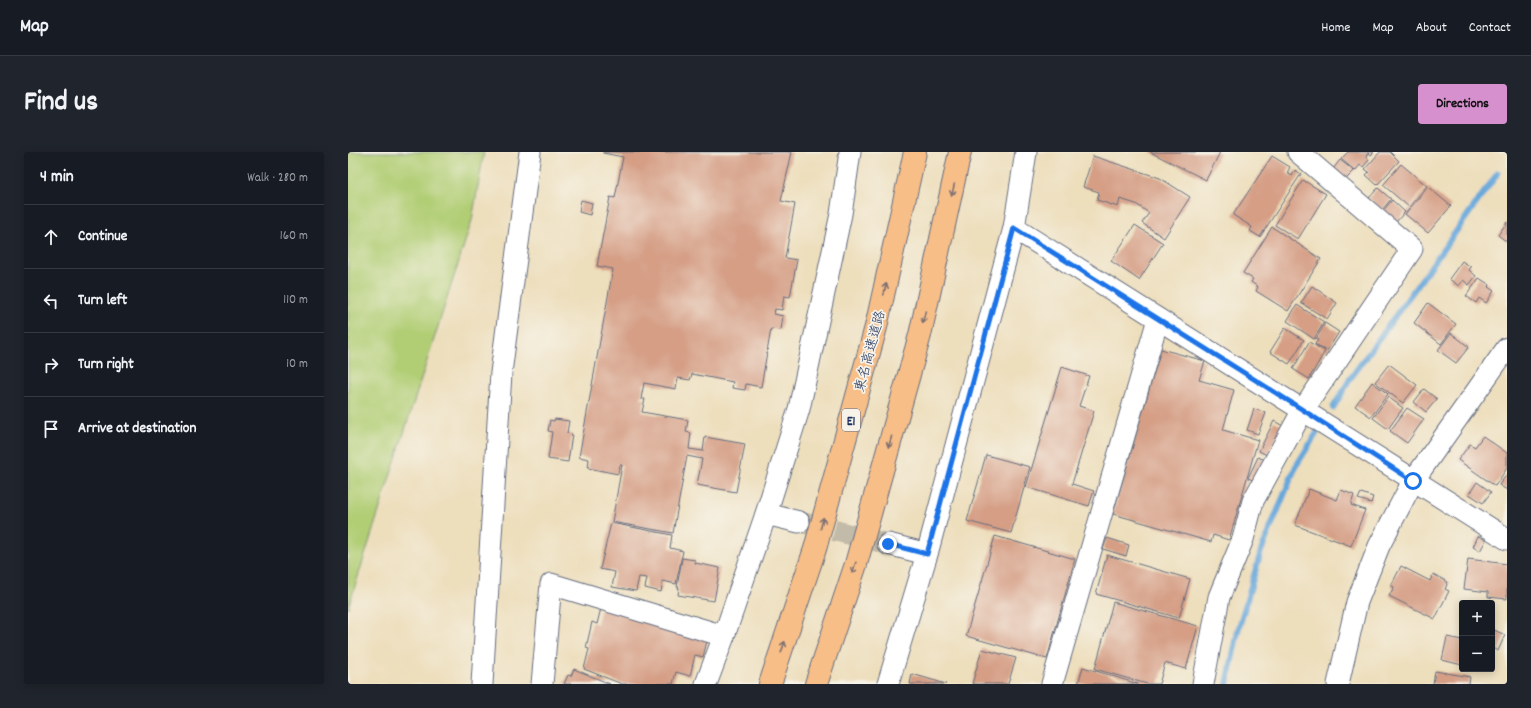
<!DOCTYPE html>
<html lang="en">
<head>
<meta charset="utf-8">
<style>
  body { margin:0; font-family:Dekko,"Klee One",sans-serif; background:#20242c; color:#f1f3f6 }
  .controls { position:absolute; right:12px; bottom:12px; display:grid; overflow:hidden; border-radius:4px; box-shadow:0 2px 10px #0003 }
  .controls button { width:36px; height:36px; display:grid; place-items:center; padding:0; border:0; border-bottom:1px solid #363941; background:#171b24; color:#f1f3f6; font:20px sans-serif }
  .stop { position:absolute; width:12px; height:12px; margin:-9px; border:3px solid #1a73e8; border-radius:50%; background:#fff }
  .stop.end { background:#1a73e8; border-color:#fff; box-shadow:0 1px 4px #0008 }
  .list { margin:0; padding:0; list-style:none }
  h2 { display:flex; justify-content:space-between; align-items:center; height:52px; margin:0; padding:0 16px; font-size:17px }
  h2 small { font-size:13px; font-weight:400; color:#9ea1a6 }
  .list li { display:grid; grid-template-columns:26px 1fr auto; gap:12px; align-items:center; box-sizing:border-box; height:64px; padding:0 16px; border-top:1px solid #363941 }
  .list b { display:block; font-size:15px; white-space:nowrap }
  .list em { font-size:13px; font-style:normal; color:#9ea1a6 }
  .icon { flex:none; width:22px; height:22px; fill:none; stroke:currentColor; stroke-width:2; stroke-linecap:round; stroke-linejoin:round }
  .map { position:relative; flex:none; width:1159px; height:532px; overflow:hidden; border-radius:4px }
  header { display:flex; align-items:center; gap:24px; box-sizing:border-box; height:56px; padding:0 20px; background:#171b24; border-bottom:1px solid #363941 }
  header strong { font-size:19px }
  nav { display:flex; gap:22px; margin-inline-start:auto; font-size:14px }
  .intro { display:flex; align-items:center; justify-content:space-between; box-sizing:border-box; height:96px; padding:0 24px }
  h1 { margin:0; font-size:28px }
  .button { padding:10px 18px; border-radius:4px; background:#d690ce; color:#111; font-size:14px; font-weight:700 }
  main { display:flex; gap:24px; padding:0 24px }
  aside { flex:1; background:#171b24; border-radius:4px; box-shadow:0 2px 10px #0003 }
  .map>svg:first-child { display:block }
</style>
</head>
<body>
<header>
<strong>Map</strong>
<nav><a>Home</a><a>Map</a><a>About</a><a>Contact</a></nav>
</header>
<div class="intro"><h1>Find us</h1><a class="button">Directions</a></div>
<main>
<aside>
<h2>4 min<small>Walk · 280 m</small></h2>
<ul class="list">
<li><svg class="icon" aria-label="ahead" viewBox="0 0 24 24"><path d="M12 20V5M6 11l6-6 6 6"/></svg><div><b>Continue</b></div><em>160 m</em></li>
<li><svg class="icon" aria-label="left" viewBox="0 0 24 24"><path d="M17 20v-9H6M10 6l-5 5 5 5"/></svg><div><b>Turn left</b></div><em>110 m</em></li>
<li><svg class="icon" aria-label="right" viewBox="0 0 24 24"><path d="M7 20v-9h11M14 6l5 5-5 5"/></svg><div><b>Turn right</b></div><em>10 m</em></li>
<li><svg class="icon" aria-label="arrive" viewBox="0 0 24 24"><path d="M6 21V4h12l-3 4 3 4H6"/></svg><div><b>Arrive at destination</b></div></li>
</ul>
</aside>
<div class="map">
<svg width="1159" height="532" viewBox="0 0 1159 532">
  <rect width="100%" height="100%" fill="#f7f3e8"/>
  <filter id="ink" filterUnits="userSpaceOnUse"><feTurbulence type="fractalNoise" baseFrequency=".025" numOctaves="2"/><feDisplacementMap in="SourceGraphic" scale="8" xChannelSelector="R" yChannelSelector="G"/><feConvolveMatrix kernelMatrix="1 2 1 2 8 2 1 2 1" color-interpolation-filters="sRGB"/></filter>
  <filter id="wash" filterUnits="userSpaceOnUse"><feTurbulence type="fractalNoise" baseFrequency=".012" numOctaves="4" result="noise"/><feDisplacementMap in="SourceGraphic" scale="16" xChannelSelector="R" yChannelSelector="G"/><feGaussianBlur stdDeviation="0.9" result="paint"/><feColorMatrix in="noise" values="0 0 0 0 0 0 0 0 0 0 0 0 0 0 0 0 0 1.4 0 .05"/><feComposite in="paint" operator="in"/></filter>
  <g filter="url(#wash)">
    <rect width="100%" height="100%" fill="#eddebc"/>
    <polygon fill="#b1ce75" stroke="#667e6a" points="0,0 136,0 124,68 0,456"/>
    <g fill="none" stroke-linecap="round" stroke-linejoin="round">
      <g stroke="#68a8db" stroke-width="6">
        <polyline points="985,256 1002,227 1150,21"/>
        <polyline points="879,532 890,479 913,399 948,314 970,279"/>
      </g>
    </g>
    <g id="blocks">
      <g fill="#d59e85">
        <polygon points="255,0 444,0 433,49 447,52 437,106 449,108 442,145 436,144 434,158 427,157 426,162 435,164 433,178 423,177 413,235 398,232 397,238 384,236 385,230 344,222 342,228 330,226 328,237 296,231 293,247 297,247 294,260 340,268 338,280 343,281 341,297 355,299 357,285 397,292 388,340 349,333 354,307 339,304 325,381 264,370 274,313 272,313 270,322 240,316 241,307 231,305 265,117 249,114 262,45 267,46 275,5 255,1"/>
        <polygon points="802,0 872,0 858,28"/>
        <polygon points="1000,0 1026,0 1023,3 1020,1 1018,4 1021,8 1015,15 1012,13 1007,19 993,7"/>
        <polygon points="1032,0 1042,0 1051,9 1029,33 1018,23 1021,20 1017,17"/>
        <polygon points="745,4 812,26 842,45 816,86 794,71 801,61 788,52 772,47 770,55 749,48 751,40 735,35"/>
        <polygon points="924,4 942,15 939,21 944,24 947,18 953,22 912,85 902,79 904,75 885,63"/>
        <polygon points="992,8 1006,19 998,27 985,17"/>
        <polygon points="1053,12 1079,34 1061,55 1035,33"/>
        <polygon points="955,28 978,42 950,87 927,73"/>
        <polygon points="1080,35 1103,54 1080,81 1057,62"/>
        <polygon points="1030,36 1043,47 1034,58 1021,46"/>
        <polygon points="233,48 244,51 242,63 231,60"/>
        <polygon points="1044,48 1057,60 1048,70 1035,59"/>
        <polygon points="1159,70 1159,90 1150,83"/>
        <polygon points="787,73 815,91 791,128 763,109"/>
        <polygon points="924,75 973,107 940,159 908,139 910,135 903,130 905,127 895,121"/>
        <polygon points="1114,109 1123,115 1121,118 1128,124 1121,133 1115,128 1111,134 1101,127"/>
        <polygon points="1131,126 1142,133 1140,135 1146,139 1138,151 1131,146 1128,151 1118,144"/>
        <polygon points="964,134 989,151 979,167 953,151"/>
        <polygon points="1080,151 1108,172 1093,192 1066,171"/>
        <polygon points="949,153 976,170 966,187 939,169"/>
        <polygon points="977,171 991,180 979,199 967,192 970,188 968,187"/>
        <polygon points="937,176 956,188 941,212 922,200"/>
        <polygon points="1103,181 1121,195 1108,211 1090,198"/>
        <polygon points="961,190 977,199 961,227 945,217"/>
        <polygon points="813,197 857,209 851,228 886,238 875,278 910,288 881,388 865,383 863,390 765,362"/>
        <polygon points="1041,212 1069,233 1055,251 1027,230"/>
        <polygon points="714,215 741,224 731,254 746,259 724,332 746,339 741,354 678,335"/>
        <polygon points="1024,230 1040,242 1023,265 1007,254"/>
        <polygon points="1076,237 1089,247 1078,260 1066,250"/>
        <polygon points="1040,245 1055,256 1040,277 1025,266"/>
        <polygon points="1059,256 1076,267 1059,291 1042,279"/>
        <polygon points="906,257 918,261 910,282 899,278"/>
        <polygon points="207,267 221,269 219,281 224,282 220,310 200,307 204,280 200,279 202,268 206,269"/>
        <polygon points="926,269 935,274 919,303 911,299"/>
        <polygon points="1135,284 1159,301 1159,316 1147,334 1110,308 1122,292 1127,295"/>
        <polygon points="638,303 682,315 663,381 619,369"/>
        <polygon points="910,305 917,308 907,329 900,326"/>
        <polygon points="1159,322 1159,338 1151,333"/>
        <polygon points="1129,330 1143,340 1135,351 1121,342"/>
        <polygon points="961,337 989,348 993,338 1006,343 1003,353 1017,358 1003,394 947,373"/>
        <polygon points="1013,341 1025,345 1023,351 1010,347"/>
        <polygon points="263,371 324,383 322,396 335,399 328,432 315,429 313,440 297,436 299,426 291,425 288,439 264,435 267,420 252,417"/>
        <polygon points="647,384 727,407 699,507 618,484"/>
        <polygon points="1130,384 1138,388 1132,399 1125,395"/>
        <polygon points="759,386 781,393 778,404 755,397"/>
        <polygon points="759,403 842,427 831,466 748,442"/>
        <polygon points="334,406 347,408 347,411 372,416 366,449 330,443 331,435 329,435"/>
        <polygon points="1120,407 1159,412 1159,447 1140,445 1140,440 1116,437"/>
        <polygon points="1053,414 1082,429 1085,422 1100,430 1097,437 1101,439 1087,467 1041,444 1046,435 1043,434"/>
        <polygon points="765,450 850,474 838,517 817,511 811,532 799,532 747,517"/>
        <polygon points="253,456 360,485 355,505 347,503 342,524 328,520 325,532 274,532 236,517 241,497 238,496 244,470 249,472"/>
        <polygon points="1144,477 1157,483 1150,499 1144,496"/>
        <polygon points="1099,485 1114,488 1114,513 1094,508"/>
        <polygon points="634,497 668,506 660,532 624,532"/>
        <polygon points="735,515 790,532 730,532"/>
        <polygon points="226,517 262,532 216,532 220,523 223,524"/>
        <polygon points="1087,519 1122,525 1121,532 1085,532"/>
        <polygon points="564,522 598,532 562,532"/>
      </g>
    </g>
  </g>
  <g filter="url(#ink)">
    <use href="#blocks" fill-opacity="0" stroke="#646c7f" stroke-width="1"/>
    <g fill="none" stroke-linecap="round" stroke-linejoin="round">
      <polyline stroke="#c3bba9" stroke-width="21" stroke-dasharray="21 10" stroke-linecap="butt" points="456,371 540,392"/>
      <g stroke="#646c7f" stroke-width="23">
        <g id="minor">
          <polyline points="666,76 1159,387"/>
          <polyline points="418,362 451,370"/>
          <polyline points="540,392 579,402"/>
          <polyline points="134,532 153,221 182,0"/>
          <polyline points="194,532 203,432 376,484"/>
          <polyline points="358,532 376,484 418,362 451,257 493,62 502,0"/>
          <polyline points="540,532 579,402 666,76 678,0"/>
          <polyline points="704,532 810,167"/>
          <polyline points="855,532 871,445 895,387 905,349 955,258 1064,97 950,0"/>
          <polyline points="990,532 1009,450 1031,394 1065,329 1159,196"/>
        </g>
      </g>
      <g stroke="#646c7f" stroke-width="24">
        <g id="highway">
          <polyline points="422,532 467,397 528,175 567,0"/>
          <polyline points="468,532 508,412 572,183 612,0"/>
        </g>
      </g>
      <use href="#minor" stroke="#fff" stroke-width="21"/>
      <use href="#highway" stroke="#f7be88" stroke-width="22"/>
    </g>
    <defs><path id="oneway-shaft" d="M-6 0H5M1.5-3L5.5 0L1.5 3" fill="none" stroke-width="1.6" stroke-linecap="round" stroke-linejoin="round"/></defs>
    <g stroke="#7e6f71">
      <use href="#oneway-shaft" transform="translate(605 38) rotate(103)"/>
      <use href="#oneway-shaft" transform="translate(537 137) rotate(-77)"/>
      <use href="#oneway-shaft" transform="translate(576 165) rotate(103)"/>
      <use href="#oneway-shaft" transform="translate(542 290) rotate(106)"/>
      <use href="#oneway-shaft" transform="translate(474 371) rotate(-75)"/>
      <use href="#oneway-shaft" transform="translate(506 416) rotate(108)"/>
      <use href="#oneway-shaft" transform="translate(435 495) rotate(-72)"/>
    </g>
  </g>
  <g fill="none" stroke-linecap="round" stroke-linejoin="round" filter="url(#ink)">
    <polyline stroke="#1a73e8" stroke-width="5" points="540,392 579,402 666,76 955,258 1065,329"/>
  </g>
  <g text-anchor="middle" stroke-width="3.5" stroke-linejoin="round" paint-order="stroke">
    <rect fill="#f7f3e8" stroke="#5d6a87" stroke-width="1" x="494" y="257" width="18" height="22" rx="3"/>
    <g font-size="13" font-weight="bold" fill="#1b2f5e">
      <text x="503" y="273">E1</text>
    </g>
    <g font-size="14" fill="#1b2f5e" stroke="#f7f3e8">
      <text transform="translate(521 199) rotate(-75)" y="5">東名高速道路</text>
    </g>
  </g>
</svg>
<div class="controls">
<button>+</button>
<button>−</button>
</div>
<div class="stop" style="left:1065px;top:329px"></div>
<div class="stop end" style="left:540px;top:392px"></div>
</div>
</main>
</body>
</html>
